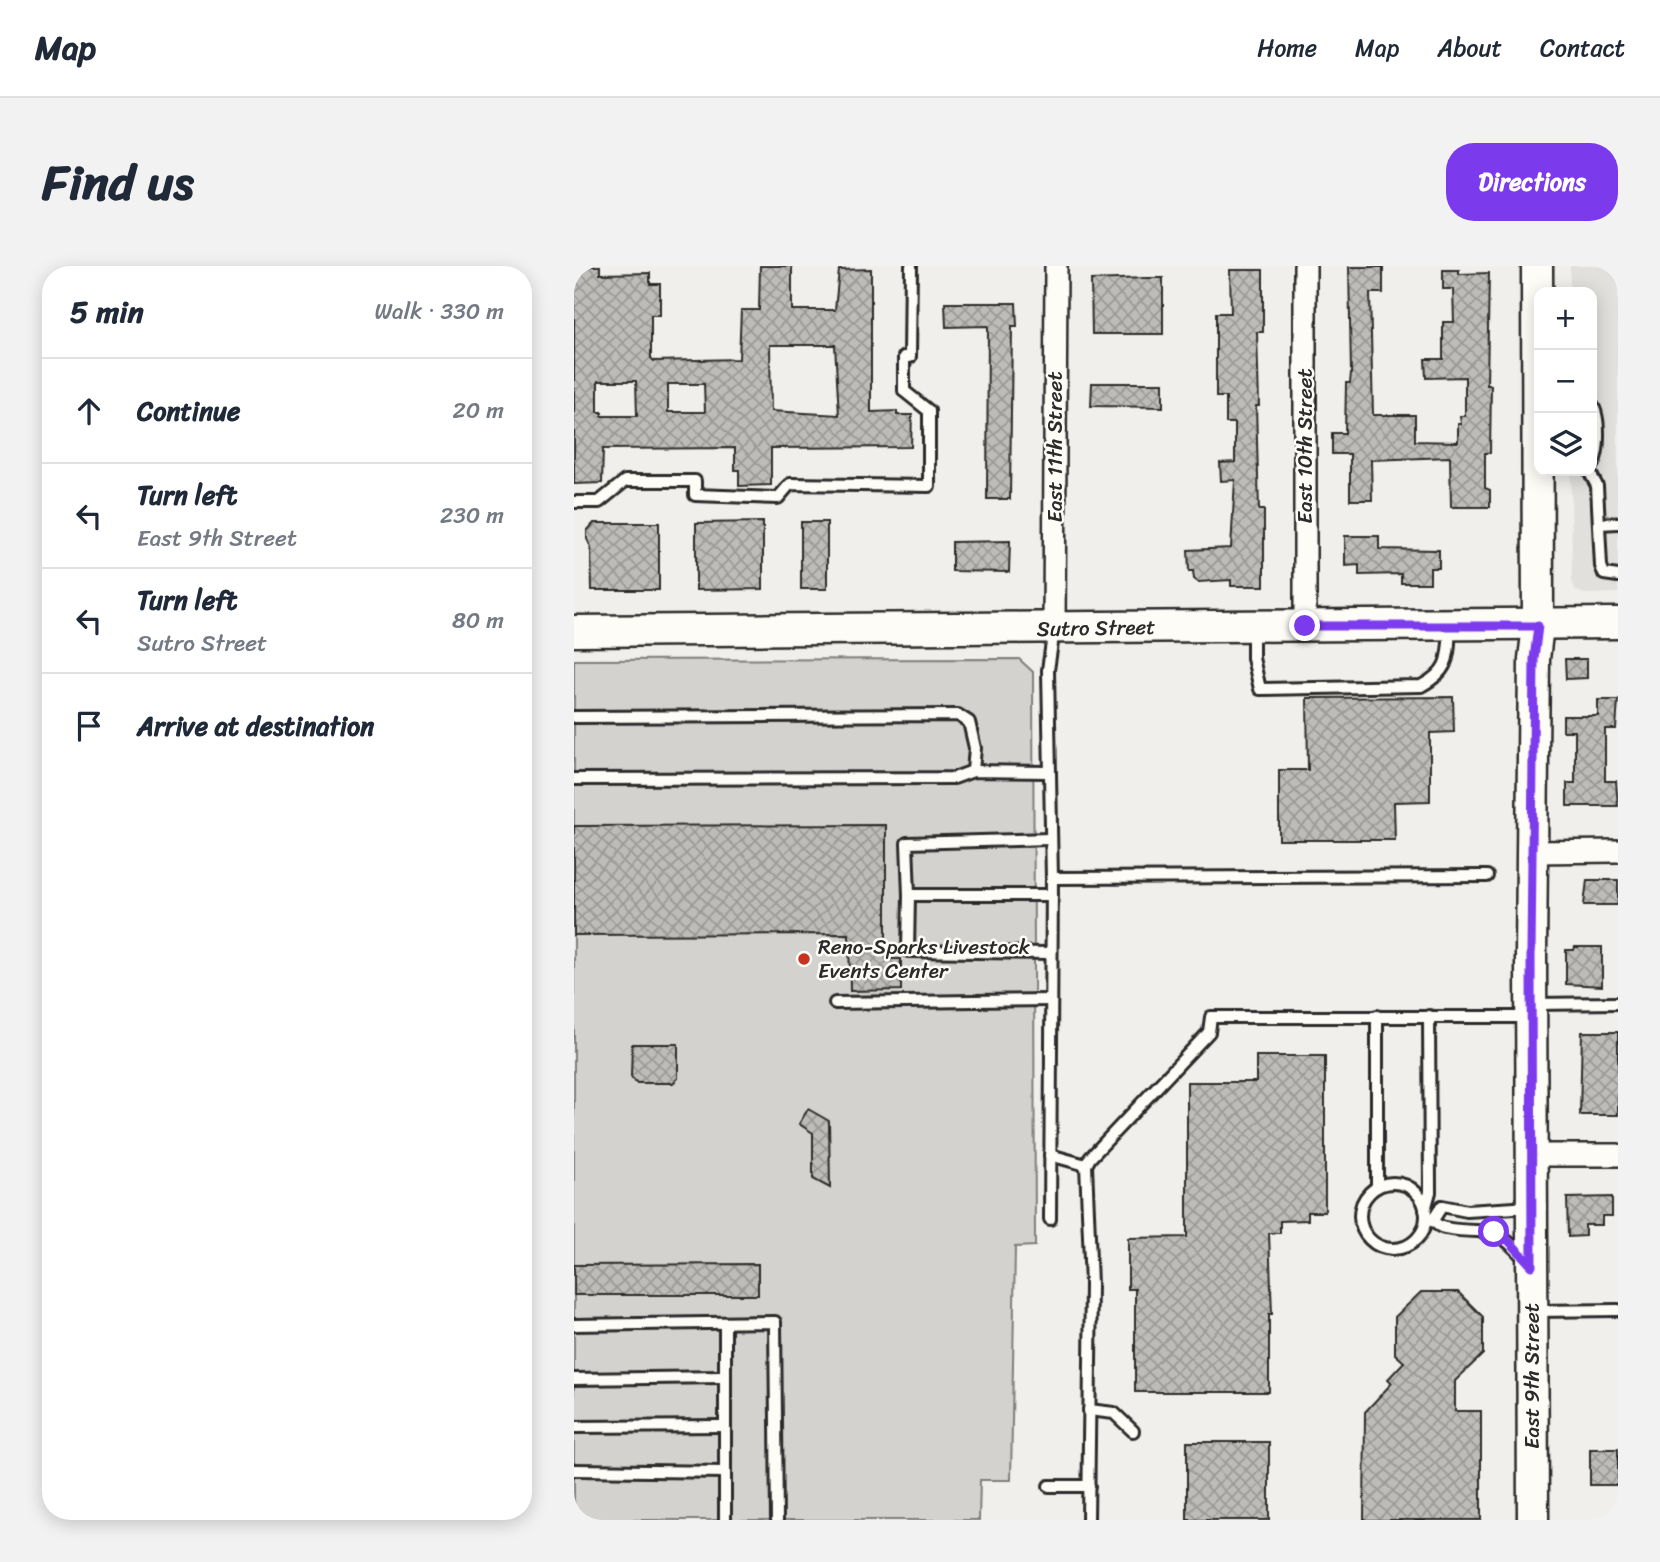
<!DOCTYPE html>
<html lang="en">
<head>
<meta charset="utf-8">
<style>
  body { margin:0; font-family:Sriracha,sans-serif; background:#f2f2f3; color:#1f2937 }
  .controls { position:absolute; right:21px; top:21px; display:grid; overflow:hidden; border-radius:14px; box-shadow:0 4px 18px #0003 }
  .controls button { width:63px; height:63px; display:grid; place-items:center; padding:0; border:0; border-bottom:2px solid #e0e1e3; background:#fff; color:#1f2937; font:35px sans-serif }
  .stop { position:absolute; width:21px; height:21px; margin:-16px; border:5px solid #7c3aed; border-radius:50%; background:#fff }
  .stop.end { background:#7c3aed; border-color:#fff; box-shadow:0 2px 7px #0008 }
  .list { margin:0; padding:0; list-style:none }
  h2 { display:flex; justify-content:space-between; align-items:center; height:91px; margin:0; padding:0 28px; font-size:30px }
  h2 small { font-size:23px; font-weight:400; color:#747a83 }
  .list li { display:grid; grid-template-columns:46px 1fr auto; gap:21px; align-items:center; box-sizing:border-box; height:105px; padding:0 28px; border-top:2px solid #e0e1e3 }
  .list b { display:block; font-size:26px; white-space:nowrap }
  .list p { margin:0; font-size:23px; white-space:nowrap; color:#747a83 }
  .list em { font-size:23px; font-style:normal; color:#747a83 }
  .icon { flex:none; width:38px; height:38px; fill:none; stroke:currentColor; stroke-width:2; stroke-linecap:round; stroke-linejoin:round }
  .map { position:relative; flex:none; width:1044px; height:1254px; overflow:hidden; border-radius:28px }
  header { display:flex; align-items:center; gap:42px; box-sizing:border-box; height:98px; padding:0 35px; background:#fff; border-bottom:2px solid #e0e1e3 }
  header strong { font-size:33px }
  nav { display:flex; gap:38px; margin-inline-start:auto; font-size:24px }
  .intro { display:flex; align-items:center; justify-content:space-between; box-sizing:border-box; height:168px; padding:0 42px }
  h1 { margin:0; font-size:49px }
  .button { padding:18px 32px; border-radius:28px; background:#7c3aed; color:#fff; font-size:24px; font-weight:700 }
  main { display:flex; gap:42px; padding:0 42px }
  aside { flex:1; background:#fff; border-radius:28px; box-shadow:0 4px 18px #0003 }
  .map>svg:first-child { display:block }
</style>
</head>
<body>
<header>
<strong>Map</strong>
<nav><a>Home</a><a>Map</a><a>About</a><a>Contact</a></nav>
</header>
<div class="intro"><h1>Find us</h1><a class="button">Directions</a></div>
<main>
<aside>
<h2>5 min<small>Walk · 330 m</small></h2>
<ul class="list">
<li><svg class="icon" aria-label="ahead" viewBox="0 0 24 24"><path d="M12 20V5M6 11l6-6 6 6"/></svg><div><b>Continue</b></div><em>20 m</em></li>
<li><svg class="icon" aria-label="left" viewBox="0 0 24 24"><path d="M17 20v-9H6M10 6l-5 5 5 5"/></svg><div><b>Turn left</b><p>East 9th Street</p></div><em>230 m</em></li>
<li><svg class="icon" aria-label="left" viewBox="0 0 24 24"><path d="M17 20v-9H6M10 6l-5 5 5 5"/></svg><div><b>Turn left</b><p>Sutro Street</p></div><em>80 m</em></li>
<li><svg class="icon" aria-label="arrive" viewBox="0 0 24 24"><path d="M6 21V4h12l-3 4 3 4H6"/></svg><div><b>Arrive at destination</b></div></li>
</ul>
</aside>
<div class="map">
<svg width="1044" height="1254" viewBox="0 0 1044 1254">
  <defs>
    <pattern id="building-cross-hatch" width="8" height="8" patternUnits="userSpaceOnUse" patternTransform="scale(1.75)"><rect width="8" height="8" fill="#bdbcb8"/><path d="M0 0l8 8M0 8l8-8" fill="none" stroke="#9a9996"/></pattern>
  </defs>
  <rect width="100%" height="100%" fill="#f0efeb"/>
  <filter id="ink" filterUnits="userSpaceOnUse"><feTurbulence type="fractalNoise" baseFrequency=".0143" numOctaves="2"/><feDisplacementMap in="SourceGraphic" scale="14" xChannelSelector="R" yChannelSelector="G"/><feConvolveMatrix kernelMatrix="1 2 1 2 8 2 1 2 1" color-interpolation-filters="sRGB"/></filter>
  <g filter="url(#ink)">
    <polygon fill="#e1e0dc" points="996,0 1044,0 1044,327 1012,328 1002,325 998,316 997,205 1018,205 1018,26 996,26"/>
    <polygon fill="#d3d2cf" stroke="#7f7e7d" stroke-width="2" points="445,393 459,406 461,980 441,981 437,1214 406,1214 405,1254 0,1254 0,394"/>
    <g fill="url(#building-cross-hatch)" stroke="#2b2b2b" stroke-width="2" fill-rule="evenodd">
      <path d="M 0,0 L 26,0 L 26,8 L 76,7 L 76,18 L 86,18 L 86,49 L 77,49 L 77,92 L 80,95 L 165,93 L 167,44 L 185,44 L 186,0 L 218,0 L 218,44 L 261,44 L 265,4 L 297,3 L 297,146 L 323,145 L 323,149 L 338,149 L 337,181 L 197,182 L 197,219 L 165,220 L 165,204 L 161,204 L 161,182 L 29,183 L 28,217 L 0,218 ZM 196,79 L 261,79 L 265,149 L 197,145 ZM 24,115 L 62,115 L 63,150 L 28,150 L 28,146 L 24,146 ZM 94,118 L 130,118 L 131,146 L 94,146 Z"/>
      <polygon points="775,1 809,1 809,27 796,27 799,149 841,149 841,175 884,176 884,158 887,158 886,150 891,150 891,111 852,112 851,93 869,93 869,56 880,56 879,23 869,23 869,4 885,4 885,8 915,7 913,119 917,119 916,187 911,187 911,222 916,224 916,241 877,241 876,191 797,194 798,234 776,234 776,188 758,188 758,167 771,167 772,117 776,117 777,107"/>
      <polygon points="656,4 689,4 689,66 683,66 685,140 682,140 685,244 690,244 690,320 657,320 657,314 624,316 620,313 619,305 615,305 614,284 657,282 661,214 647,215 646,197 661,196 661,157 652,157 652,131 642,131 642,47 657,47"/>
      <polygon points="572,12 589,12 589,68 518,68 517,14"/>
      <polygon points="371,37 442,37 443,60 438,60 436,233 413,233 414,60 372,61"/>
      <polygon points="518,117 589,117 589,141 517,140"/>
      <polygon points="189,256 189,323 122,324 122,257"/>
      <rect x="227" y="256" width="26" height="67"/>
      <polygon points="20,257 85,257 85,324 18,324 17,281 13,273 13,265"/>
      <polygon points="771,270 805,270 805,283 865,284 865,302 856,302 856,317 827,317 827,308 785,309 785,299 771,300"/>
      <polygon points="436,275 435,306 378,305 378,276"/>
      <polygon points="991,393 1013,393 1013,412 992,413"/>
      <polygon points="879,431 880,466 856,467 856,535 820,536 821,574 705,574 705,504 734,504 733,432"/>
      <polygon points="1024,434 1044,434 1042,463 1031,463 1031,515 1042,515 1044,540 993,540 993,517 1001,517 1001,465 989,465 989,450 1024,450"/>
      <polygon points="312,559 312,693 327,693 327,724 276,725 275,668 0,669 0,560"/>
      <polygon points="1013,614 1044,614 1044,639 1010,639"/>
      <polygon points="1001,681 1028,681 1028,720 992,718 992,684 1000,684"/>
      <polygon points="1008,766 1044,766 1044,849 1006,849"/>
      <polygon points="58,778 104,778 104,812 99,817 63,817 57,811"/>
      <polygon points="682,790 751,790 751,946 734,946 734,954 706,955 706,967 695,967 698,1048 695,1048 695,1126 561,1126 561,1023 554,1023 554,972 613,971 613,816 682,816"/>
      <polygon points="234,843 255,855 256,922 239,913 239,867 225,858"/>
      <polygon points="1038,931 1038,950 1028,950 1028,959 1011,959 1011,970 994,971 993,932"/>
      <polygon points="184,998 184,1029 0,1029 0,999"/>
      <polygon points="847,1026 884,1026 909,1051 909,1088 881,1115 881,1145 907,1145 907,1254 790,1254 791,1146 818,1117 814,1113 830,1096 821,1088 821,1051"/>
      <rect x="613" y="1176" width="82" height="78"/>
      <rect x="1016" y="1183" width="28" height="36"/>
    </g>
    <g fill="none" stroke-linecap="round" stroke-linejoin="round">
      <g stroke="#2b2b2b" stroke-width="16">
        <g id="lane">
          <path d="M 1018,139 C 1026,150 1026,187 1018,199"/>
          <polyline points="1015,205 1023,220 1027,300 1030,308 1044,310"/>
          <polyline points="0,236 25,236 51,215 121,215 121,229 204,232 216,218 355,220 355,145 330,125 330,91 336,91 337,0"/>
          <polyline points="1025,258 1044,257"/>
          <path d="M 679,363 L 679,392 L 686,423 L 847,420 C 877,404 874,390 876,359"/>
          <polyline points="0,451 384,449 395,456 401,482 399,505"/>
          <polyline points="0,513 380,512 399,505 475,506"/>
          <polyline points="478,612 913,610"/>
          <polyline points="335,629 333,577 475,573"/>
          <polyline points="477,687 334,685 335,629 478,629"/>
          <polyline points="261,737 477,734"/>
          <polyline points="960,738 1044,737"/>
          <polyline points="803,750 803,921"/>
          <polyline points="476,889 512,899 516,892 635,766 637,751 954,751"/>
          <polyline points="512,899 517,1018 514,1254"/>
          <circle cx="819" cy="950" r="33"/>
          <polyline points="851,944 856,926 855,750"/>
          <polyline points="476,953 478,612 474,404 480,363"/>
          <path d="M 852,953 C 861,954 863,961 871,962 C 916,971 914,952 951,993"/>
          <polyline points="859,954 868,940 893,945 957,941"/>
          <polyline points="961,1045 1044,1044"/>
          <polyline points="151,1057 151,1254"/>
          <polyline points="0,1059 201,1056 203,1254"/>
          <polyline points="0,1113 150,1111"/>
          <polyline points="515,1144 540,1147 559,1165"/>
          <polyline points="0,1161 150,1160"/>
          <polyline points="0,1204 151,1206"/>
          <polyline points="475,1220 515,1220"/>
        </g>
      </g>
      <g stroke="#2b2b2b" stroke-width="26">
        <g id="street">
          <polyline points="731,0 731,360"/>
          <polyline points="480,363 482,0"/>
          <polyline points="958,586 1044,585"/>
          <polyline points="958,889 1044,889"/>
        </g>
      </g>
      <g stroke="#2b2b2b" stroke-width="35">
        <g id="secondary">
          <polyline points="0,365 1044,357"/>
          <polyline points="959,1254 957,689 960,393 964,360 963,0"/>
        </g>
      </g>
      <use href="#lane" stroke="#fdfcf7" stroke-width="10"/>
      <use href="#street" stroke="#fdfcf7" stroke-width="21"/>
      <use href="#secondary" stroke="#fdfcf7" stroke-width="30"/>
    </g>
  </g>
  <g fill="none" stroke-linecap="round" stroke-linejoin="round" filter="url(#ink)">
    <polyline stroke="#7c3aed" stroke-width="9" points="731,360 964,360 960,393 957,689 958,1000 935,975 920,966"/>
  </g>
  <circle fill="#c8321e" stroke="#fdfcf7" stroke-width="2.5" cx="230" cy="693" r="7"/>
  <g text-anchor="middle" stroke-width="5" stroke-linejoin="round" paint-order="stroke">
    <g font-size="21" fill="#2b2b2b" stroke="#fdfcf7">
      <text transform="translate(731 180) rotate(-90)" y="7">East 10th Street</text>
      <text transform="translate(481 181) rotate(-90)" y="7">East 11th Street</text>
      <text transform="translate(522 362) rotate(-1)" y="7">Sutro Street</text>
      <text transform="translate(958 1110) rotate(-90)" y="7">East 9th Street</text>
    </g>
    <g font-size="21" fill="#2b2b2b" stroke="#fdfcf7" text-anchor="start">
      <text x="244" y="688">Reno-Sparks Livestock<tspan x="244" dy="24">Events Center</tspan></text>
    </g>
  </g>
</svg>
<div class="controls">
<button>+</button>
<button>−</button>
<button><svg class="icon" aria-label="layers" viewBox="0 0 24 24"><path d="M12 4l9 5-9 5-9-5zM3 14l9 5 9-5"/></svg></button>
</div>
<div class="stop" style="left:920px;top:966px"></div>
<div class="stop end" style="left:731px;top:360px"></div>
</div>
</main>
</body>
</html>
